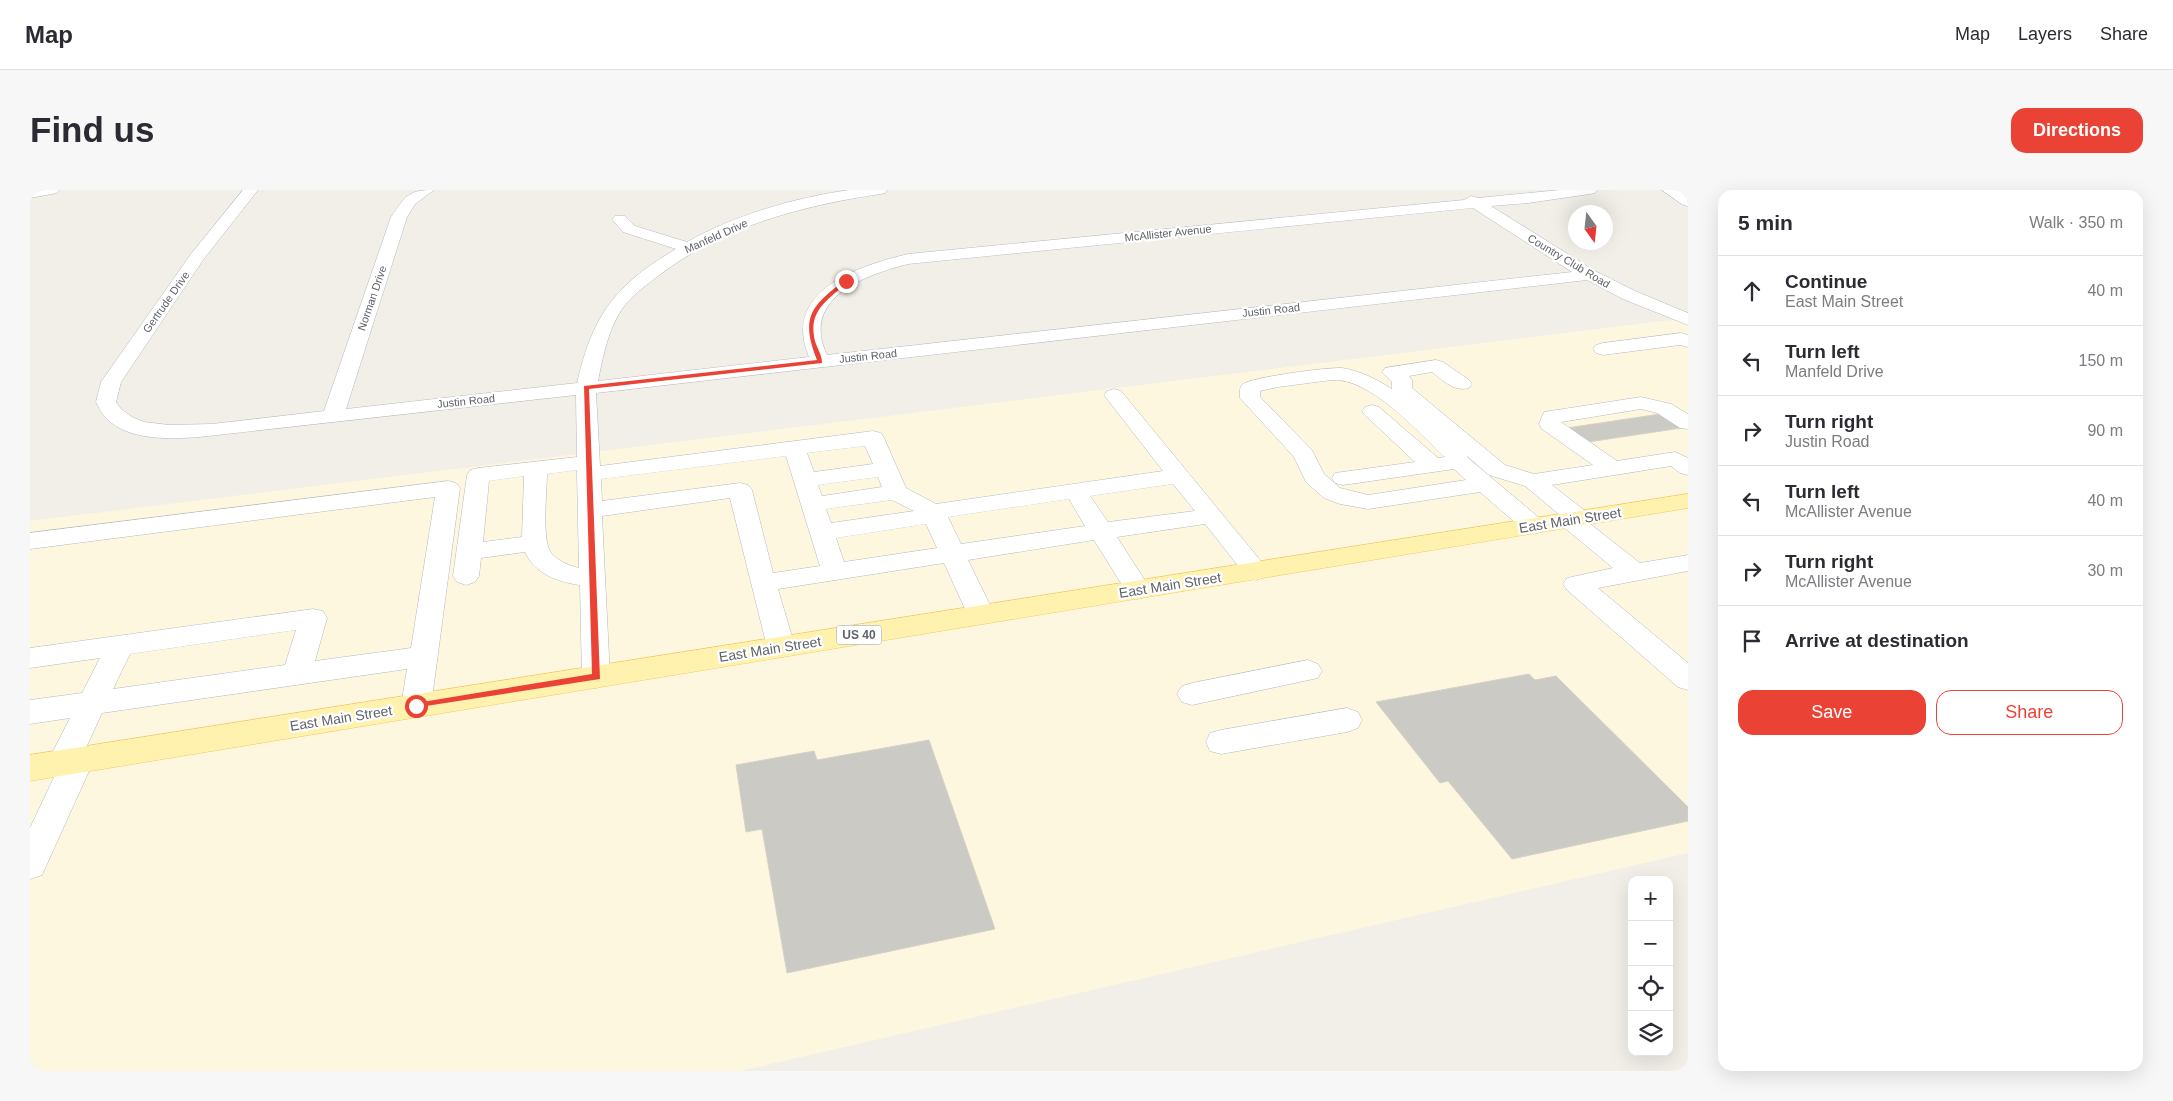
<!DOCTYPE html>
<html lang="en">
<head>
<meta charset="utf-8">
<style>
  body { margin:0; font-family:Helvetica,sans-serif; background:#f7f7f7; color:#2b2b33 }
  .controls { position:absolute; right:15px; bottom:15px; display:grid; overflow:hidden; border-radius:10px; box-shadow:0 5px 20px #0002 }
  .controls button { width:45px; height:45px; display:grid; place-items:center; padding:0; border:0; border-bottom:1px solid #e1e1e2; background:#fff; color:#2b2b33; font:25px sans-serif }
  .compass { position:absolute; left:1538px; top:15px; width:45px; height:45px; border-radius:50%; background:#fff; box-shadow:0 5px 20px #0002; rotate:165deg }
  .stop { position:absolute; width:15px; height:15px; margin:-11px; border:4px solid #ea4335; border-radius:50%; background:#fff }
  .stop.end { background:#ea4335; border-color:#fff; box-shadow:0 1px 5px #0008 }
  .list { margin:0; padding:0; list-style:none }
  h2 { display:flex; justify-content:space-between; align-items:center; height:65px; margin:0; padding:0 20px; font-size:21px }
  h2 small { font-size:16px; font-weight:400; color:#7c7c81 }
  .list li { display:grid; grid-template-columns:32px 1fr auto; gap:15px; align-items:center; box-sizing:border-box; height:70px; padding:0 20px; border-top:1px solid #e1e1e2 }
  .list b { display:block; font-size:19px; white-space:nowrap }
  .list p { margin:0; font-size:16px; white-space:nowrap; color:#7c7c81 }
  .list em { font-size:16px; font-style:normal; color:#7c7c81 }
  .actions { display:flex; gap:10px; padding:15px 20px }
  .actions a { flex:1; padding:11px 0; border:1px solid #ea4335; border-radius:15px; text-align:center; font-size:18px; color:#ea4335 }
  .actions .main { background:#ea4335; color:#fff }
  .icon { flex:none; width:28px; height:28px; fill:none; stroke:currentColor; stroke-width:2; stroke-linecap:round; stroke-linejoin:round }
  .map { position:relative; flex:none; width:1658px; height:881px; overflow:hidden; border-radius:15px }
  header { display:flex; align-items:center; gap:30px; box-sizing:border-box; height:70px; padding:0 25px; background:#fff; border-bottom:1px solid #e1e1e2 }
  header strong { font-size:24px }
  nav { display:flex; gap:28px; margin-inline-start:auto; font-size:18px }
  .intro { display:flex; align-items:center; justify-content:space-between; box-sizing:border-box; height:120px; padding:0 30px }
  h1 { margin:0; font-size:35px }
  .button { padding:12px 22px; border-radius:15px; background:#ea4335; color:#fff; font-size:18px; font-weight:700 }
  main { display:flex; gap:30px; padding:0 30px }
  aside { flex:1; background:#fff; border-radius:15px; box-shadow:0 5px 20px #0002 }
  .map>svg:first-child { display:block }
</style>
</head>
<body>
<header>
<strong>Map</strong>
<nav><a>Map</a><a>Layers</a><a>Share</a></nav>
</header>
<div class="intro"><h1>Find us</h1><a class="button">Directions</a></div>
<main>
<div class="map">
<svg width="1658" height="881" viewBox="0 0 1658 881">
  <rect width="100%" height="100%" fill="#f1efe8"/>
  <polygon fill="#fef7e0" points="1658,128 1658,663 710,881 0,881 0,331"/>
  <g fill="#cccac5" stroke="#d6d1c6">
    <polygon points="1637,223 1658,237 1558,252 1537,238"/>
    <polygon points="1499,484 1505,490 1526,486 1658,617 1658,631 1482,669 1418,591 1410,593 1346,512"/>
    <polygon points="899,550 965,739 757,783 732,639 716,642 706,575 784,561 787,570"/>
  </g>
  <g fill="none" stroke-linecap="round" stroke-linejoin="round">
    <g stroke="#b5b8bc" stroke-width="1">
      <g id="minor">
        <polygon points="0,0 29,0 27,3 0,8"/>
        <path d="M 213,0 L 228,0 L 173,70 L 91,192 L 86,212 L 91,219 L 102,227 L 114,232 L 139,235 L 182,234 L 294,221 L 361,27 C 376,6 377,0 404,0 L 385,14 L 377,27 L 316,219 L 547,193 C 563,124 585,95 646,59 L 593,42 L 582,29 L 585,26 L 595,26 L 605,36 L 657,52 C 705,25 764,8 819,0 C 831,0 845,0 857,0 L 855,3 L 850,4 C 771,16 693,36 628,86 C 616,95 601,106 592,119 C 578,140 573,166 568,191 L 779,167 C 751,100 829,76 878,64 L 1434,10 L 1441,6 L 1448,8 L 1530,0 L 1567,0 L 1565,3 L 1560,4 L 1498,13 L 1461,16 L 1565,81 L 1605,101 L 1658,123 L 1658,135 L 1593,109 L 1557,90 L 566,203 L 570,276 L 843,241 L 851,243 L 854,248 L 876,298 L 906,314 L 1133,281 L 1074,205 L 1077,201 L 1084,199 L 1091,201 L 1239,381 L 1235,387 L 1226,390 L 1217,387 L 1175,334 L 1087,347 L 1121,400 L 1117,406 L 1108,409 L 1099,406 L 1064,350 L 938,370 L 965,425 L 961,432 L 951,434 L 941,432 L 914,373 L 748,399 L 765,457 L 761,464 L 751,467 L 741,464 L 737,457 L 700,308 L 572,326 L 580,487 L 576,495 L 566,498 L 556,495 L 552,487 L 550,395 C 528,392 505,384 495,362 L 451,368 L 449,386 L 445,392 L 436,395 L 427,392 L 423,386 L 437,285 L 440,280 L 448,278 L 547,267 L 546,205 L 169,247 C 140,249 98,251 76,228 C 72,224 69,217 66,212 L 71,192 L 161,64 ZM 1443,18 L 1542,82 L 797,165 C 770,108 835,85 878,74 ZM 835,256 L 843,274 L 784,282 L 777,263 ZM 756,266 L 790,376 L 743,383 L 722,300 L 718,295 L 710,293 L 572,311 L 571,289 ZM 547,280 L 547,284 L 549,378 C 540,376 528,371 522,364 C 511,353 517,300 517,284 ZM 494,286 L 492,347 L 453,352 L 459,291 ZM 848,287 L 852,297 L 792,306 L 788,295 ZM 1143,294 L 1165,321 L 1078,332 L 1060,306 ZM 1039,309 L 1055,336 L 931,354 L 918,327 ZM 862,310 L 884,321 L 801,333 L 796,319 ZM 896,334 L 907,358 L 814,372 L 806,348 Z"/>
        <polygon points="1632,0 1649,0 1658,6 1658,16 1653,15"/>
        <polygon points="1651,143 1658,145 1658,157 1650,155 1573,165 1566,163 1563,159 1566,155 1573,153"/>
        <path d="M 1406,170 L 1413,172 L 1439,190 L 1442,194 L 1439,198 C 1424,202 1414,191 1402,182 L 1379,186 L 1382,190 L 1382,198 L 1475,275 L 1504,284 L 1563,275 L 1512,239 L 1509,234 L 1514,222 L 1611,207 L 1641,214 L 1658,224 L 1658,239 L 1650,238 L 1627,223 L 1611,219 L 1531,232 L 1587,271 L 1645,262 L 1658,268 L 1658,285 L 1650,283 L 1641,276 L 1522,295 L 1559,324 L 1562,329 L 1559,333 L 1610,373 L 1658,365 L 1658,381 L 1568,398 L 1658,473 L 1658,500 L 1648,497 L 1537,400 L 1533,394 L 1537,388 L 1583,378 L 1531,335 L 1528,330 L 1531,326 L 1495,296 L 1459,285 L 1437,266 L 1438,268 L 1513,331 L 1516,336 L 1513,341 L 1504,344 L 1495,341 L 1450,302 L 1338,319 L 1310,314 L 1294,308 L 1276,292 L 1264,267 L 1210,208 C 1210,203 1209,197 1213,194 C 1222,187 1300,177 1312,178 C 1331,181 1346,189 1362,199 L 1362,192 L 1352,182 L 1355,178 ZM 1302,190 C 1340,187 1389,243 1415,267 L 1408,268 L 1349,217 L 1342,215 L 1335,217 L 1332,221 L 1335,225 L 1385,272 L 1305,283 L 1302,288 L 1305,293 L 1313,295 L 1424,279 L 1436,290 L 1338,305 L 1310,298 L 1294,284 L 1282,260 L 1230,207 L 1230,201 L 1248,197 Z"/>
        <path d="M 418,291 L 426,293 L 430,298 L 401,516 L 397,524 L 386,527 L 375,524 L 371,516 L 377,479 L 72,523 L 55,560 L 59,561 L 64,570 L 12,685 L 0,689 L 0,638 L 26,583 L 22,582 L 17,573 L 40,528 L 0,534 L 0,510 L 52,503 L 70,468 L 0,478 L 0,458 L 283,419 L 293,421 L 297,428 L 285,471 L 381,458 L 405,307 L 0,359 L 0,343 ZM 266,440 L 255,475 L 83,499 L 100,464 Z"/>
        <polygon points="1278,470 1288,474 1292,481 1288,488 1162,515 1152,512 1147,504 1152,496 1162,493"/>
        <polygon points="1317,518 1328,522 1332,530 1328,538 1317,542 1191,564 1180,561 1176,552 1180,543 1191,540"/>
      </g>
    </g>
    <g stroke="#f2c960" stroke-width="1">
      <polygon id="major" points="1658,304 1658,318 0,591 0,565"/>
    </g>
    <use href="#minor" fill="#fff" fill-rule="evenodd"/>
    <use href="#major" fill="#fff2af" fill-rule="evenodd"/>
  </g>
  <path fill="#ea4335" d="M 815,90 L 819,91 C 800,109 777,119 785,151 C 787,158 792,165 792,173 L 559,199 L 570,489 L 383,518 L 383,514 L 386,513 L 562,484 L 554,196 L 787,170 C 770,127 781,116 815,90 Z"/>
  <g text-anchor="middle" stroke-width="4.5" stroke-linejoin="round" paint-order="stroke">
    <g font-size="11" fill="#5f6368" stroke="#fff">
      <text transform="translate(1138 43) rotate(-6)" y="4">McAllister Avenue</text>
      <text transform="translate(686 46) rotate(-24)" y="4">Manfeld Drive</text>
      <text transform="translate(1539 71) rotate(31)" y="4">Country Club Road</text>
      <text transform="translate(342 108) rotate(-71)" y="4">Norman Drive</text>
      <text transform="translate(136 112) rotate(-55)" y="4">Gertrude Drive</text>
      <text transform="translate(1241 120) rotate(-6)" y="4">Justin Road</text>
      <text transform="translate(838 166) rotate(-6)" y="4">Justin Road</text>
      <text transform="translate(436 211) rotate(-6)" y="4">Justin Road</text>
    </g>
    <rect fill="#fff" stroke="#8f9295" stroke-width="1" x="806.5" y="435.5" width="45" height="19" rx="4"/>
    <g font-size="12" font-weight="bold" fill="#5f6368">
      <text x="829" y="449">US 40</text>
    </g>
    <g font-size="14" fill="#5f6368" stroke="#fff">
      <text transform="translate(1540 330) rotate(-9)" y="5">East Main Street</text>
      <text transform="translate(1140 395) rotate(-9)" y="5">East Main Street</text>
      <text transform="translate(740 459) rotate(-9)" y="5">East Main Street</text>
      <text transform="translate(311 528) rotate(-9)" y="5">East Main Street</text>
    </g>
  </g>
</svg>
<div class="controls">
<button>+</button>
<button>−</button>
<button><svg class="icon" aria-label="locate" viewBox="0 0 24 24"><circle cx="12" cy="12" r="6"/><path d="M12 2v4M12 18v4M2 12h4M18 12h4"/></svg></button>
<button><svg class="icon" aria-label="layers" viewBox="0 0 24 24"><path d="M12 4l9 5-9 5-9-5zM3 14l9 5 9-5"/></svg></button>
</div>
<svg class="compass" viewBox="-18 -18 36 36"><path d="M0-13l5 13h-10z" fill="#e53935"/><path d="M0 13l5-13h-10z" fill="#7c7c81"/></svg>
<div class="stop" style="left:386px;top:516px"></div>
<div class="stop end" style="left:816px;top:91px"></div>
</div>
<aside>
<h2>5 min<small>Walk · 350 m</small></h2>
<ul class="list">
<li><svg class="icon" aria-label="ahead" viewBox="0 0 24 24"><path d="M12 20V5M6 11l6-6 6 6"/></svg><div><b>Continue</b><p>East Main Street</p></div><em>40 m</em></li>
<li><svg class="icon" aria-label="left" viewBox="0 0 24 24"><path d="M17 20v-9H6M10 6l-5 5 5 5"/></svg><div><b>Turn left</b><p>Manfeld Drive</p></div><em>150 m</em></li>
<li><svg class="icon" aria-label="right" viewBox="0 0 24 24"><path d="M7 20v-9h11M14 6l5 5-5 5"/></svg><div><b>Turn right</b><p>Justin Road</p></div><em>90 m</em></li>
<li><svg class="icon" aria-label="left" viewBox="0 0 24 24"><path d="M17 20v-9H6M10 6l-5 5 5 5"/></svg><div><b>Turn left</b><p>McAllister Avenue</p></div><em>40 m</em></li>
<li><svg class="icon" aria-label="right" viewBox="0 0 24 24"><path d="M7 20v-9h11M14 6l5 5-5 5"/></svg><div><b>Turn right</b><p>McAllister Avenue</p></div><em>30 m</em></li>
<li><svg class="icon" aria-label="arrive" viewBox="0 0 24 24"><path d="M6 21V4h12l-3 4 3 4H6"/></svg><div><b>Arrive at destination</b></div></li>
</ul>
<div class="actions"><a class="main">Save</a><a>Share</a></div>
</aside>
</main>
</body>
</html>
